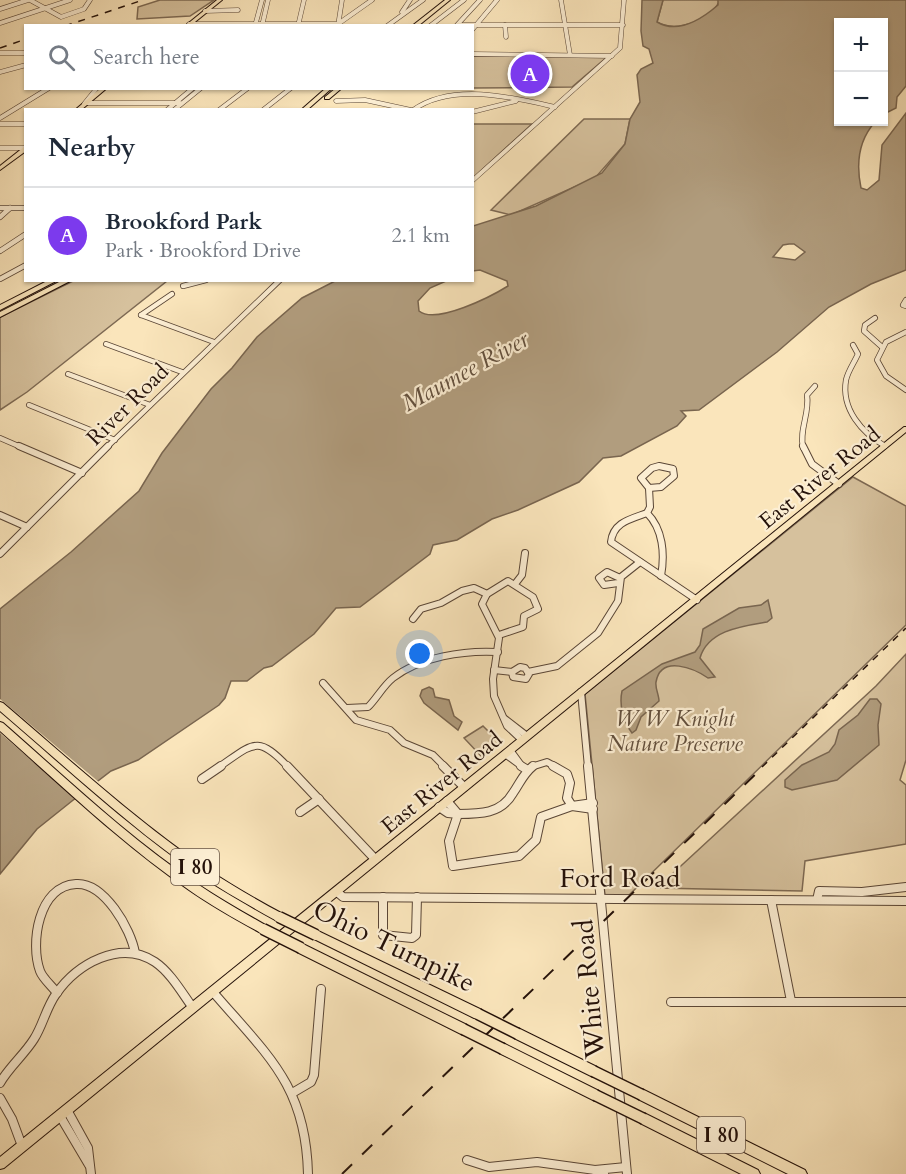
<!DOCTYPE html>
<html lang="en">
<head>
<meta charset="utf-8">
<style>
  body { margin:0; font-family:Cardo,serif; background:#f6f6f7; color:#1f2937 }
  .controls { position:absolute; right:18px; top:18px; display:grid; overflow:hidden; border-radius:0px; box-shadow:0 2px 4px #0004 }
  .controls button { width:54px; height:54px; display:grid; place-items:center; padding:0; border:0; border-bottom:2px solid #e0e1e3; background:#fff; color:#1f2937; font:30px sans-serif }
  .you { position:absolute; left:420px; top:654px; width:21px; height:21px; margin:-15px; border:4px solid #fff; border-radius:50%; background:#1a73e8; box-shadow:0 0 0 9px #1a73e833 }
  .badge { display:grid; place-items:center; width:39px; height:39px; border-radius:50%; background:#7c3aed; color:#fff; font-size:20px; font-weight:700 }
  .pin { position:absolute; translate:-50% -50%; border:3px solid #fff; box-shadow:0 2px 6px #0006 }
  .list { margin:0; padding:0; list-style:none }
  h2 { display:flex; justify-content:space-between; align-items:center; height:78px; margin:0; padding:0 24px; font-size:26px }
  h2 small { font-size:20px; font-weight:400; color:#747a83 }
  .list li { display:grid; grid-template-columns:39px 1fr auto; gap:18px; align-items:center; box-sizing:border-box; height:96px; padding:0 24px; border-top:2px solid #e0e1e3 }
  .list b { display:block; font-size:22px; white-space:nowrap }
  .list p { margin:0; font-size:20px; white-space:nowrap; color:#747a83 }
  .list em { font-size:20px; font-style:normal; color:#747a83 }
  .icon { flex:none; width:33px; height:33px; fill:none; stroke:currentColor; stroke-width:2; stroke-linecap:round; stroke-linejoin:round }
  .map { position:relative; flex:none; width:906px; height:1174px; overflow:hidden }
  .search { position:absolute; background:#fff; box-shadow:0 2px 4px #0004; left:24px; top:24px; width:450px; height:66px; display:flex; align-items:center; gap:15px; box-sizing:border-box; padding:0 21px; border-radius:0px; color:#747a83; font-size:22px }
  .panel { position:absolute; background:#fff; box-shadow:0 2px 4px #0004; left:24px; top:108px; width:450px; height:174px; border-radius:0px }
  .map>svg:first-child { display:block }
</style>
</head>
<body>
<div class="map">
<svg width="906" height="1174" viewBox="0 0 906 1174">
  <rect width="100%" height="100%" fill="#fae5bb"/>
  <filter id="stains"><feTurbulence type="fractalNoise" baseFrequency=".00333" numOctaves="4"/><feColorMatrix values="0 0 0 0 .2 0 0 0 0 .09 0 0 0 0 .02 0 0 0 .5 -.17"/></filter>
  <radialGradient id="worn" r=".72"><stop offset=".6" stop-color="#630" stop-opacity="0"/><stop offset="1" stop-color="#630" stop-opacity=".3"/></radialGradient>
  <g fill="#d6c19d" stroke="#7d6953" stroke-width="1.5">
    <polygon points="160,0 214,0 190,16 137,19 138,7"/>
    <path d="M 663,0 L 718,0 L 719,2 C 709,21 676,33 657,22 Z"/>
    <polygon points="472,56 607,57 572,87 473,88"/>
    <polygon points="584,119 630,119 625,144 595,178 511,215 491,210"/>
    <polygon points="473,124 532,124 473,178"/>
    <polygon points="73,281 167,281 27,392 0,410 0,317"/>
    <polygon points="853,477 906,506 906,625 628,896 605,896 585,694"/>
    <polygon points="906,654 906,760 900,780 906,785 906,844 805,861 802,891 657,888 876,686"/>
    <polygon points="483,726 500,743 481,756 464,738"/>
  </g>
  <g fill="#b19d7e" stroke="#79654f" stroke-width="1.5" fill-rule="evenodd">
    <path d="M 642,0 L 663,0 L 657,22 C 679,35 703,18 718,5 L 718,0 L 906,0 L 906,86 L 897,97 L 896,108 L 884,114 L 884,22 L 838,22 L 838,122 L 875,122 C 858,141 856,164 861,188 L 867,190 L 879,180 L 882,145 L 906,113 L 906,270 L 871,284 L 829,307 L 777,352 L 699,410 L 681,411 L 686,416 L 677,426 L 621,456 L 603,458 L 579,482 L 518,510 L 492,519 L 457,540 L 433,545 L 430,554 L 360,607 L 336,608 L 314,634 L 272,666 L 264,668 L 247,681 L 231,681 L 225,698 L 219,705 L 138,760 L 111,771 L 72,801 L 37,829 L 0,874 L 0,609 L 71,552 L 139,491 L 162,453 L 211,389 L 232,368 L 257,337 L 302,298 L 335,281 L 446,281 L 430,288 L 418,301 L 419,311 C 436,325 492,296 508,286 L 507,281 L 480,270 L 473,271 L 473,226 L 536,206 L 602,173 L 625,144 L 630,119 L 640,102 L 637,75 L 641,69 L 653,63 L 649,49 L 643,46 L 641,31 ZM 789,244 L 794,244 L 805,252 L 795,260 L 773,257 L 783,245 Z"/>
    <path d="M 768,600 L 772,618 L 767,622 C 743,626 708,630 700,658 L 715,677 L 708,678 C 695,669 661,654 656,682 C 655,688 659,695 659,701 L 641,717 L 636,730 L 632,733 C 623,721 619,705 622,691 L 662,664 L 695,652 L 700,645 L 703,629 L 739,608 L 761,605 Z"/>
    <polygon points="429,687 433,689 435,697 449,700 454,716 462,722 458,730 424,703 420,696 422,690"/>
    <polygon points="870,699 877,699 881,704 878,725 879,745 837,780 792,790 785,787 785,780 802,765 829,752 835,744 839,730 858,715"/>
  </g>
  <polygon fill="#fae5bb" points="0,699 100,783 78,800 0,733"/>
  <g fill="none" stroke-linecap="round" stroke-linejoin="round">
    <g stroke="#5a4636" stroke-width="5">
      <g id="minor-far3">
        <polyline points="30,0 61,17 84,9 90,0"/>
        <polyline points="561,0 570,55"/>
        <polyline points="0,9 28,0"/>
        <polyline points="205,11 238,10"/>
        <polyline points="402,12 410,0"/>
        <polyline points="0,23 70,0"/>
        <polyline points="189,24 338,24 372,0"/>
        <polyline points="457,25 480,0"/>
        <polyline points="459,25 623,25"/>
        <polyline points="505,25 506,37"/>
        <polyline points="255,26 262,0"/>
        <polyline points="262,26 268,0"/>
        <polyline points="298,26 304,0"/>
        <polyline points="338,26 342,0"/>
        <polyline points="387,26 423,0"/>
        <polyline points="430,26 464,0"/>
        <polyline points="472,30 497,0"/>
        <polyline points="0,53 26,53"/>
        <polyline points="472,54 612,56"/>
        <polyline points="0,72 26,65"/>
        <polyline points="336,101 365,100 411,110"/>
        <polyline points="86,103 180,103"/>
        <polyline points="84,104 97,88"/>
        <polyline points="167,110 193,88"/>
        <polyline points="174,110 201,88"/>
        <polyline points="219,110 248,88"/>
        <polyline points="263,110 291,88"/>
        <path d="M 413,110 C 452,82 512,97 555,107"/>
        <polyline points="472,112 516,101"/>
        <polyline points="0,118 49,88"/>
        <polyline points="0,124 26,124"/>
        <polyline points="0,148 26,148"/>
        <polyline points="472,181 620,48 624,0"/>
      </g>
    </g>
    <g stroke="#5a4636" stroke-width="6">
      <g id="minor-far2">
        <polyline points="0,208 26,208"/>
        <polyline points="0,217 10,208"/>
        <polyline points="0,251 26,234"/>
        <polyline points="0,279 26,265"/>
        <polyline points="183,286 206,280"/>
        <polyline points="906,300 903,305 906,306"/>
        <polyline points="141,315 214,342"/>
        <polyline points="141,315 172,294"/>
        <polyline points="875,318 865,325 864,331 882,347"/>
        <polyline points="906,332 886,342 877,360 886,376 906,390"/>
        <polyline points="106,344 182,372"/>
        <path d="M 853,345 L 858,354 C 854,363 848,371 846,380 C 841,409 862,433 885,446"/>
        <polyline points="68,374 150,405"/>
        <polyline points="29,405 115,440"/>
        <polyline points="0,438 23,448"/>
        <polyline points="106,448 280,280"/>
        <path d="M 803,448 C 799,429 810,413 807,395 L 815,386"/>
      </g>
    </g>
    <g stroke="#5a4636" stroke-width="8">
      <g id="minor-far1">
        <polyline points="19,446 82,473"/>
        <polyline points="803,446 812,464 839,484"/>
        <polygon points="659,466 673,469 674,476 661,487 649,488 641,478 652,468"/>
        <path d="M 649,488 L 650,507 L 647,513 C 663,529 665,554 661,576"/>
        <path d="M 647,513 C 631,519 613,522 611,542 L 697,600"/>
        <polyline points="0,515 27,527"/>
        <polyline points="0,554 108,446"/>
        <polyline points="618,583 604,585 599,578 607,572 620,578"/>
        <polyline points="515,584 522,575 525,553"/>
        <polyline points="413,619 421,609 441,603 462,591 474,588 487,594"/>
        <polyline points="499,635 523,627 524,616 538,609 533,597 508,581 487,594 482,604 499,638 493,679 494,696 507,726 522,740"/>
        <polygon points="520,667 525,668 529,674 526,679 513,677 512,672"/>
        <polyline points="494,670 512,672"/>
        <polyline points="528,672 557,666 598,633 618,601 621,577 640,562"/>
        <polyline points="323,683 356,720 390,730 404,743 433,755 445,767"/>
        <polyline points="581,692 588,767"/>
        <path d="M 347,708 L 368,707 C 377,698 383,686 393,678 C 420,657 464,650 498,652"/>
        <polyline points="505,719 527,736"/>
        <polyline points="510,750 521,765"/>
        <polyline points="505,754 523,767"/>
        <path d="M 219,767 C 253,744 257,734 288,767"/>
        <polyline points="531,767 547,762 556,767"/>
      </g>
    </g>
    <g stroke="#5a4636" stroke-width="10">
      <g id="minor">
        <polyline points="287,766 375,859"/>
        <polyline points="443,766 464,787"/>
        <polyline points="521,766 526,769"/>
        <path d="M 533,766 C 523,774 520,783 513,793 C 501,814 480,814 458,814 L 449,841 L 453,866 L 519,856 L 536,840 L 541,817 L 572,806 L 567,798 L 570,783 L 567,774 L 553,766"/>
        <polyline points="588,766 627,1174"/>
        <polyline points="202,779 221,766"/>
        <polyline points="447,801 458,814"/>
        <polyline points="572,806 593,809"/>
        <polyline points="572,806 593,803"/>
        <polyline points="439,807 448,813 458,814"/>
        <polyline points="300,812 319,799"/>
        <polyline points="337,892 343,897 906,901"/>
        <polyline points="383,897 383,935 412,938 416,935 417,897"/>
        <polyline points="771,900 791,1001"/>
        <polyline points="817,900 819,891 862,892 906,887"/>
        <path d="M 213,992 C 267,1055 306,1085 308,1174"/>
        <path d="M 57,993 C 52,986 43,979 40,971 C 30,944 38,886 76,884 C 104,882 131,929 135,953"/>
        <polyline points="671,1002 906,1002"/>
        <path d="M 0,1083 C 9,1067 24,1055 34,1039 C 43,1025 46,1008 56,994 C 77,964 120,939 155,962 C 171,973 182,993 193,1008"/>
        <polyline points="294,1092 311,1082 314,1075 321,989"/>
        <polyline points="0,1098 12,1119 22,1146"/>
        <polyline points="67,1110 88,1148 91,1174"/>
        <polyline points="60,1116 89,1165"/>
        <polyline points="467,1160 489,1167 537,1162 595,1170 604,1174"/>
        <polyline points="595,1170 626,1167"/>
      </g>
    </g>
    <g stroke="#241109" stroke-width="2">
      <g id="major">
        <polygon points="217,0 222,0 190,26 185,26"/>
        <polygon points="101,88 107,88 81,110 75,110"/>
        <polygon points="24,147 26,147 26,151 0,170 0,166"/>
        <polygon points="904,427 906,427 906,432 4,1168 0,1169 0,1157"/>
      </g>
    </g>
    <g stroke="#241109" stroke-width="2">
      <g id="highway">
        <polygon points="445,0 450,0 418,26 412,26"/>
        <polygon points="326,88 332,88 307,110 301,110"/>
        <polygon points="336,88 342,88 329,99 325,99 325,97"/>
        <polygon points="49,280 58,280 0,310 0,305"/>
        <polygon points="63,280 72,280 0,317 0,312"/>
        <path d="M 0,702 L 3,703 C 70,760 135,820 207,869 C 231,885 257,900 283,914 L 284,917 L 283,920 L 279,922 L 275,920 C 250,906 225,892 201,876 C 129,827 66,767 0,711 Z"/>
        <path d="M 0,722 L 3,723 C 66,778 127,837 196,883 C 219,899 243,912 267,926 L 268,929 L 267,932 L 263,934 L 259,932 C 235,919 212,906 189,890 C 121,843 62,786 0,731 Z"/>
        <polygon points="316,930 482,1010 483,1014 482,1018 478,1019 474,1018 312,938 311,935 312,932"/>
        <polygon points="301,943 467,1025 469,1029 467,1033 463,1035 297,952 296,948 297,944"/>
        <polygon points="518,1028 597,1067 599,1071 597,1075 593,1077 589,1075 514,1038 512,1034 514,1030"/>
        <polygon points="503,1043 599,1091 601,1095 599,1099 595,1101 499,1053 497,1049 499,1045"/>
        <polygon points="642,1089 805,1170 807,1174 788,1174 638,1099 636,1095 638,1091"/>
        <polygon points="644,1113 758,1170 760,1174 741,1174 640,1123 638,1119 640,1115"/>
      </g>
    </g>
    <use href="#minor-far3" stroke="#fceed3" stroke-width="4"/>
    <use href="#minor-far2" stroke="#fceed3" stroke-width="4.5"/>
    <use href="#minor-far1" stroke="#fceed3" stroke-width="6"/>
    <use href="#minor" stroke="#fceed3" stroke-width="8"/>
    <use href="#major" fill="#fae5bb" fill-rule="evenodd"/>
    <use href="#highway" fill="#fae5bb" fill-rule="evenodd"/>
    <g stroke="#241109" stroke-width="1.5" stroke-dasharray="7 7" stroke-linecap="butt">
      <polyline points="65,26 143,0"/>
      <polyline points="0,48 26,39"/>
      <polyline points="762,767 906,628"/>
    </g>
    <polyline stroke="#241109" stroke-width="2" stroke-dasharray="14 14" stroke-linecap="butt" points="342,1174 764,766"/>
    <g stroke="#241109" stroke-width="13" stroke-linecap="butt">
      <g id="highway-bridge">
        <polyline points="279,917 316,935"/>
        <polyline points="263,929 301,948"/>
        <polyline points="478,1014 518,1034"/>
        <polyline points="463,1029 503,1049"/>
        <polyline points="593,1071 642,1095"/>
        <polyline points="595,1095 644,1119"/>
      </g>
    </g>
    <use href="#highway-bridge" stroke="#fae5bb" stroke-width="10"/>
  </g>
  <g text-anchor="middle" stroke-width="4.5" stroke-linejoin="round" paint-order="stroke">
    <g fill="#fceed3" stroke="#655346" stroke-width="1.5">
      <rect x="171" y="849" width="48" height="36" rx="4.5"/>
      <rect x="697" y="1117" width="48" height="36" rx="4.5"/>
    </g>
    <g font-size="21" font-weight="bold" fill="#241109">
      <text x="195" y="874">I 80</text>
      <text x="721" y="1142">I 80</text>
    </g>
    <g font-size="22" fill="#241109" stroke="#fceed3">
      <text transform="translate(127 404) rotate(-45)" y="8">River Road</text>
      <text transform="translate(819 477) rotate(-39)" y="8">East River Road</text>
      <text transform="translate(441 782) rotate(-39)" y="8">East River Road</text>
    </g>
    <g font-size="22" font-style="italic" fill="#624f3d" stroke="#fceed3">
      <text x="675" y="726">W W Knight<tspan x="675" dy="25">Nature Preserve</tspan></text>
    </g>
    <g font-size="24" font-style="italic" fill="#63503e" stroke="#fceed3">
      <text transform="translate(465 371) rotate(-29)" y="8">Maumee River</text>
    </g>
    <g font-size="27" fill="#241109" stroke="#fceed3">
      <text x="620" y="887">Ford Road</text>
      <text transform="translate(394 946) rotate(26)" y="9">Ohio Turnpike</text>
      <text transform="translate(589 989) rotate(-95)" y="9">White Road</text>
    </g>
  </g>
  <rect width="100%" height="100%" filter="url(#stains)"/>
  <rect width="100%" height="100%" fill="url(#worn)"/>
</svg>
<div class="controls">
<button>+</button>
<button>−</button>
</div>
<div class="you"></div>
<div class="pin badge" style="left:530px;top:74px">A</div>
<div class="search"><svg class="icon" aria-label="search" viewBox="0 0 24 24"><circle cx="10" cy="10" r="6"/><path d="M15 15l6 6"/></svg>Search here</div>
<section class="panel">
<h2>Nearby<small></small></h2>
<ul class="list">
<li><span class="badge">A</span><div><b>Brookford Park</b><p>Park · Brookford Drive</p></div><em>2.1 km</em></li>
</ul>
</section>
</div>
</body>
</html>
